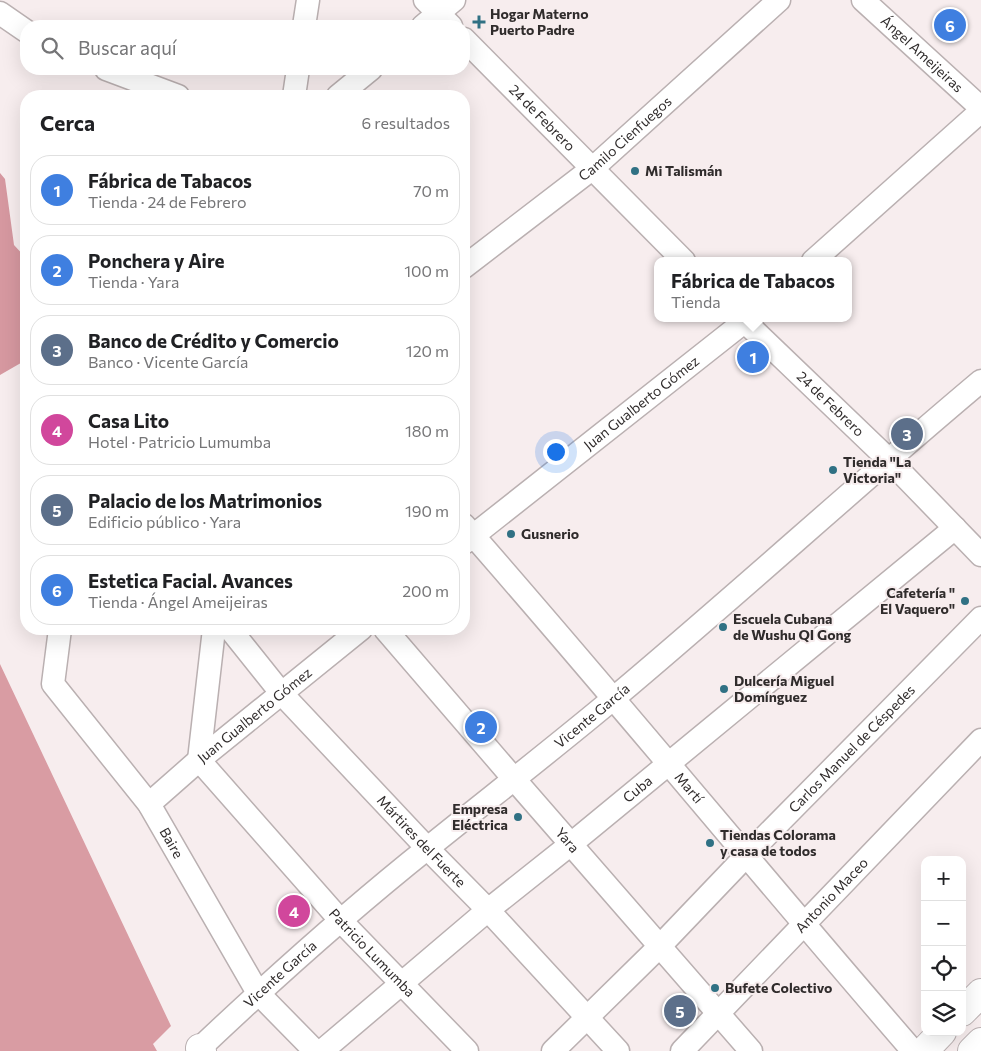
<!DOCTYPE html>
<html lang="es">
<head>
<meta charset="utf-8">
<style>
  body { margin:0; font-family:Commissioner,sans-serif; background:#f2f2f2; color:#202124 }
  .controls { position:absolute; right:15px; bottom:15px; display:grid; overflow:hidden; border-radius:10px; box-shadow:0 5px 20px #0002 }
  .controls button { width:45px; height:45px; display:grid; place-items:center; padding:0; border:0; border-bottom:1px solid #e0e0e0; background:#fff; color:#202124; font:25px sans-serif }
  .you { position:absolute; left:555px; top:451px; width:18px; height:18px; margin:-12px; border:4px solid #fff; border-radius:50%; background:#1a73e8; box-shadow:0 0 0 8px #1a73e833 }
  .badge { display:grid; place-items:center; width:32px; height:32px; border-radius:50%; background:#307184; color:#fff; font-size:16px; font-weight:700 }
  .pin { position:absolute; translate:-50% -50%; border:2px solid #fff; box-shadow:0 1px 5px #0006 }
  .popup { position:absolute; left:654px; top:257px; width:198px; height:65px; box-sizing:border-box; display:grid; place-content:center; border-radius:10px; background:#fff; filter:drop-shadow(0 1px 4px #0005); font-size:16px; white-space:nowrap; color:#757577 }
  .popup b { font-size:19px; color:#202124 }
  .popup::after { content:''; position:absolute; left:50%; top:100%; margin-left:-10px; border:10px solid transparent; border-top-color:#fff }
  .list { margin:0; padding:0; list-style:none }
  h2 { display:flex; justify-content:space-between; align-items:center; height:65px; margin:0; padding:0 20px; font-size:21px }
  h2 small { font-size:16px; font-weight:400; color:#757577 }
  .list li { display:grid; grid-template-columns:32px 1fr auto; gap:15px; align-items:center; box-sizing:border-box; height:70px; margin:0 10px 10px; padding:0 10px; border:1px solid #e0e0e0; border-radius:20px }
  .list b { display:block; font-size:19px; white-space:nowrap }
  .list p { margin:0; font-size:16px; white-space:nowrap; color:#757577 }
  .list em { font-size:16px; font-style:normal; color:#757577 }
  .icon { flex:none; width:28px; height:28px; fill:none; stroke:currentColor; stroke-width:2; stroke-linecap:round; stroke-linejoin:round }
  .map { position:relative; flex:none; width:981px; height:1051px; overflow:hidden }
  .search { position:absolute; background:#fff; box-shadow:0 5px 20px #0002; left:20px; top:20px; width:450px; height:55px; display:flex; align-items:center; gap:12px; box-sizing:border-box; padding:0 18px; border-radius:20px; color:#757577; font-size:19px }
  .panel { position:absolute; background:#fff; box-shadow:0 5px 20px #0002; left:20px; top:90px; width:450px; height:545px; border-radius:20px }
  .map>svg:first-child { display:block }
</style>
</head>
<body>
<div class="map">
<svg width="981" height="1051" viewBox="0 0 981 1051">
  <rect width="100%" height="100%" fill="#f7edee"/>
  <polygon fill="#d698a0" points="0,173 5,179 14,245 26,258 26,360 0,375"/>
  <polygon fill="#d99ca3" points="0,664 171,1026 153,1044 157,1051 0,1051"/>
  <g fill="none" stroke-linecap="round" stroke-linejoin="round">
    <g stroke="#bab0b1" stroke-width="25">
      <g id="minor">
        <polyline points="425,0 451,26"/>
        <path id="s1" d="M 863,0 L 981,108"/>
        <polyline points="0,13 26,31"/>
        <polyline points="304,26 308,0"/>
        <polyline points="423,26 454,0"/>
        <path id="s2" d="M 464,39 L 684,261"/>
        <polyline points="106,69 178,96"/>
        <polyline points="294,96 298,69"/>
        <polyline points="338,96 371,69"/>
        <polyline points="813,261 981,111"/>
        <path id="s3" d="M 464,267 L 593,168 L 779,0"/>
        <path id="s4" d="M 741,318 L 888,459 L 981,555"/>
        <path id="s5" d="M 464,525 C 616,698 762,877 913,1051"/>
        <path id="s6" d="M 464,543 L 749,318"/>
        <path id="s7" d="M 60,629 L 53,684 L 149,804 L 258,993 L 315,1051"/>
        <path id="s8" d="M 230,629 L 282,694 L 427,848 L 488,910 L 618,1051"/>
        <path id="s9" d="M 385,629 L 514,779 L 751,1051"/>
        <path id="s10" d="M 199,760 L 341,921 L 467,1051"/>
        <polyline points="199,760 214,629"/>
        <path id="s11" d="M 149,804 L 199,760 L 361,629"/>
        <path id="s12" d="M 200,1048 C 274,978 350,910 429,847 C 491,797 553,749 614,698 C 738,594 857,485 981,381"/>
        <path id="s13" d="M 322,1051 L 488,910 L 571,844 L 955,528"/>
        <path id="s14" d="M 553,1051 L 660,946 L 746,856 L 981,618"/>
        <path id="s15" d="M 682,1051 L 981,740"/>
      </g>
    </g>
    <g stroke="#bab0b1" stroke-width="30">
      <polyline id="tertiary" points="200,1048 202,1051"/>
    </g>
    <g stroke="#bab0b1" stroke-width="30">
      <g id="primary">
        <polyline points="962,1012 981,993"/>
        <polyline points="924,1051 942,1032"/>
        <polyline points="972,1051 981,1042"/>
      </g>
    </g>
    <use href="#minor" stroke="#fff" stroke-width="22"/>
    <use href="#tertiary" stroke="#fff" stroke-width="28"/>
    <use href="#primary" stroke="#fff" stroke-width="28"/>
  </g>
  <g fill="#307184" stroke="#f7edee" stroke-width="2">
    <path d="M476.5 14.5h5v5h5v5h-5v5h-5v-5h-5v-5h5z"/>
    <circle cx="635" cy="171" r="5"/>
    <circle cx="833" cy="470" r="5"/>
    <circle cx="511" cy="534" r="5"/>
    <circle cx="965" cy="601" r="5"/>
    <circle cx="723" cy="627" r="5"/>
    <circle cx="724" cy="689" r="5"/>
    <circle cx="518" cy="817" r="5"/>
    <circle cx="710" cy="843" r="5"/>
    <circle cx="715" cy="988" r="5"/>
  </g>
  <g text-anchor="middle" stroke-width="4" stroke-linejoin="round" paint-order="stroke">
    <g font-size="14" font-weight="bold" fill="#302c2c" stroke="#f7edee" text-anchor="start">
      <text x="490" y="19">Hogar Materno<tspan x="490" dy="16">Puerto Padre</tspan></text>
      <text x="645" y="176">Mi Talismán</text>
      <text x="843" y="467">Tienda "La<tspan x="843" dy="16">Victoria"</tspan></text>
      <text x="521" y="539">Gusnerio</text>
      <text x="955" y="598" text-anchor="end">Cafetería "<tspan x="955" dy="16">El Vaquero"</tspan></text>
      <text x="733" y="624">Escuela Cubana<tspan x="733" dy="16">de Wushu QI Gong</tspan></text>
      <text x="734" y="686">Dulcería Miguel<tspan x="734" dy="16">Domínguez</tspan></text>
      <text x="508" y="814" text-anchor="end">Empresa<tspan x="508" dy="16">Eléctrica</tspan></text>
      <text x="720" y="840">Tiendas Colorama<tspan x="720" dy="16">y casa de todos</tspan></text>
      <text x="725" y="993">Bufete Colectivo</text>
    </g>
    <g font-size="14" fill="#302c2c" stroke="#f7edee">
      <text dy="5" stroke="none"><textPath href="#s1" startOffset="80">Ángel Ameijeiras</textPath></text>
      <text dy="5" stroke="none"><textPath href="#s2" startOffset="111">24 de Febrero</textPath></text>
      <text dy="5" stroke="none"><textPath href="#s3" startOffset="206">Camilo Cienfuegos</textPath></text>
      <text dy="5" stroke="none"><textPath href="#s6" startOffset="226">Juan Gualberto Gómez</textPath></text>
      <text dy="5" stroke="none"><textPath href="#s4" startOffset="124">24 de Febrero</textPath></text>
      <text dy="5" stroke="none"><textPath href="#s12" startOffset="514">Vicente García</textPath></text>
      <text dy="5" stroke="none"><textPath href="#s11" startOffset="138">Juan Gualberto Gómez</textPath></text>
      <text dy="5" stroke="none"><textPath href="#s14" startOffset="425">Carlos Manuel de Céspedes</textPath></text>
      <text dy="5" stroke="none"><textPath href="#s5" startOffset="346">Martí</textPath></text>
      <text dy="5" stroke="none"><textPath href="#s13" startOffset="410">Cuba</textPath></text>
      <text dy="5" stroke="none"><textPath href="#s9" startOffset="279">Yara</textPath></text>
      <text dy="5" stroke="none"><textPath href="#s8" startOffset="286">Mártires del Fuerte</textPath></text>
      <text dy="5" stroke="none"><textPath href="#s7" startOffset="254">Baire</textPath></text>
      <text dy="5" stroke="none"><textPath href="#s15" startOffset="216">Antonio Maceo</textPath></text>
      <text dy="5" stroke="none"><textPath href="#s10" startOffset="259">Patricio Lumumba</textPath></text>
      <text dy="5" stroke="none"><textPath href="#s12" startOffset="109">Vicente García</textPath></text>
    </g>
  </g>
</svg>
<div class="controls">
<button>+</button>
<button>−</button>
<button><svg class="icon" aria-label="locate" viewBox="0 0 24 24"><circle cx="12" cy="12" r="6"/><path d="M12 2v4M12 18v4M2 12h4M18 12h4"/></svg></button>
<button><svg class="icon" aria-label="layers" viewBox="0 0 24 24"><path d="M12 4l9 5-9 5-9-5zM3 14l9 5 9-5"/></svg></button>
</div>
<div class="you"></div>
<div class="pin badge" style="left:753px;top:357px;background:#3f7fe0">1</div>
<div class="popup"><b>Fábrica de Tabacos</b>Tienda</div>
<div class="pin badge" style="left:481px;top:727px;background:#3f7fe0">2</div>
<div class="pin badge" style="left:907px;top:434px;background:#5c6f8a">3</div>
<div class="pin badge" style="left:294px;top:911px;background:#d1479c">4</div>
<div class="pin badge" style="left:680px;top:1011px;background:#5c6f8a">5</div>
<div class="pin badge" style="left:950px;top:25px;background:#3f7fe0">6</div>
<div class="search"><svg class="icon" aria-label="search" viewBox="0 0 24 24"><circle cx="10" cy="10" r="6"/><path d="M15 15l6 6"/></svg>Buscar aquí</div>
<section class="panel">
<h2>Cerca<small>6 resultados</small></h2>
<ul class="list">
<li><span class="badge" style="background:#3f7fe0">1</span><div><b>Fábrica de Tabacos</b><p>Tienda · 24 de Febrero</p></div><em>70 m</em></li>
<li><span class="badge" style="background:#3f7fe0">2</span><div><b>Ponchera y Aire</b><p>Tienda · Yara</p></div><em>100 m</em></li>
<li><span class="badge" style="background:#5c6f8a">3</span><div><b>Banco de Crédito y Comercio</b><p>Banco · Vicente García</p></div><em>120 m</em></li>
<li><span class="badge" style="background:#d1479c">4</span><div><b>Casa Lito</b><p>Hotel · Patricio Lumumba</p></div><em>180 m</em></li>
<li><span class="badge" style="background:#5c6f8a">5</span><div><b>Palacio de los Matrimonios</b><p>Edificio público · Yara</p></div><em>190 m</em></li>
<li><span class="badge" style="background:#3f7fe0">6</span><div><b>Estetica Facial. Avances</b><p>Tienda · Ángel Ameijeiras</p></div><em>200 m</em></li>
</ul>
</section>
</div>
</body>
</html>
